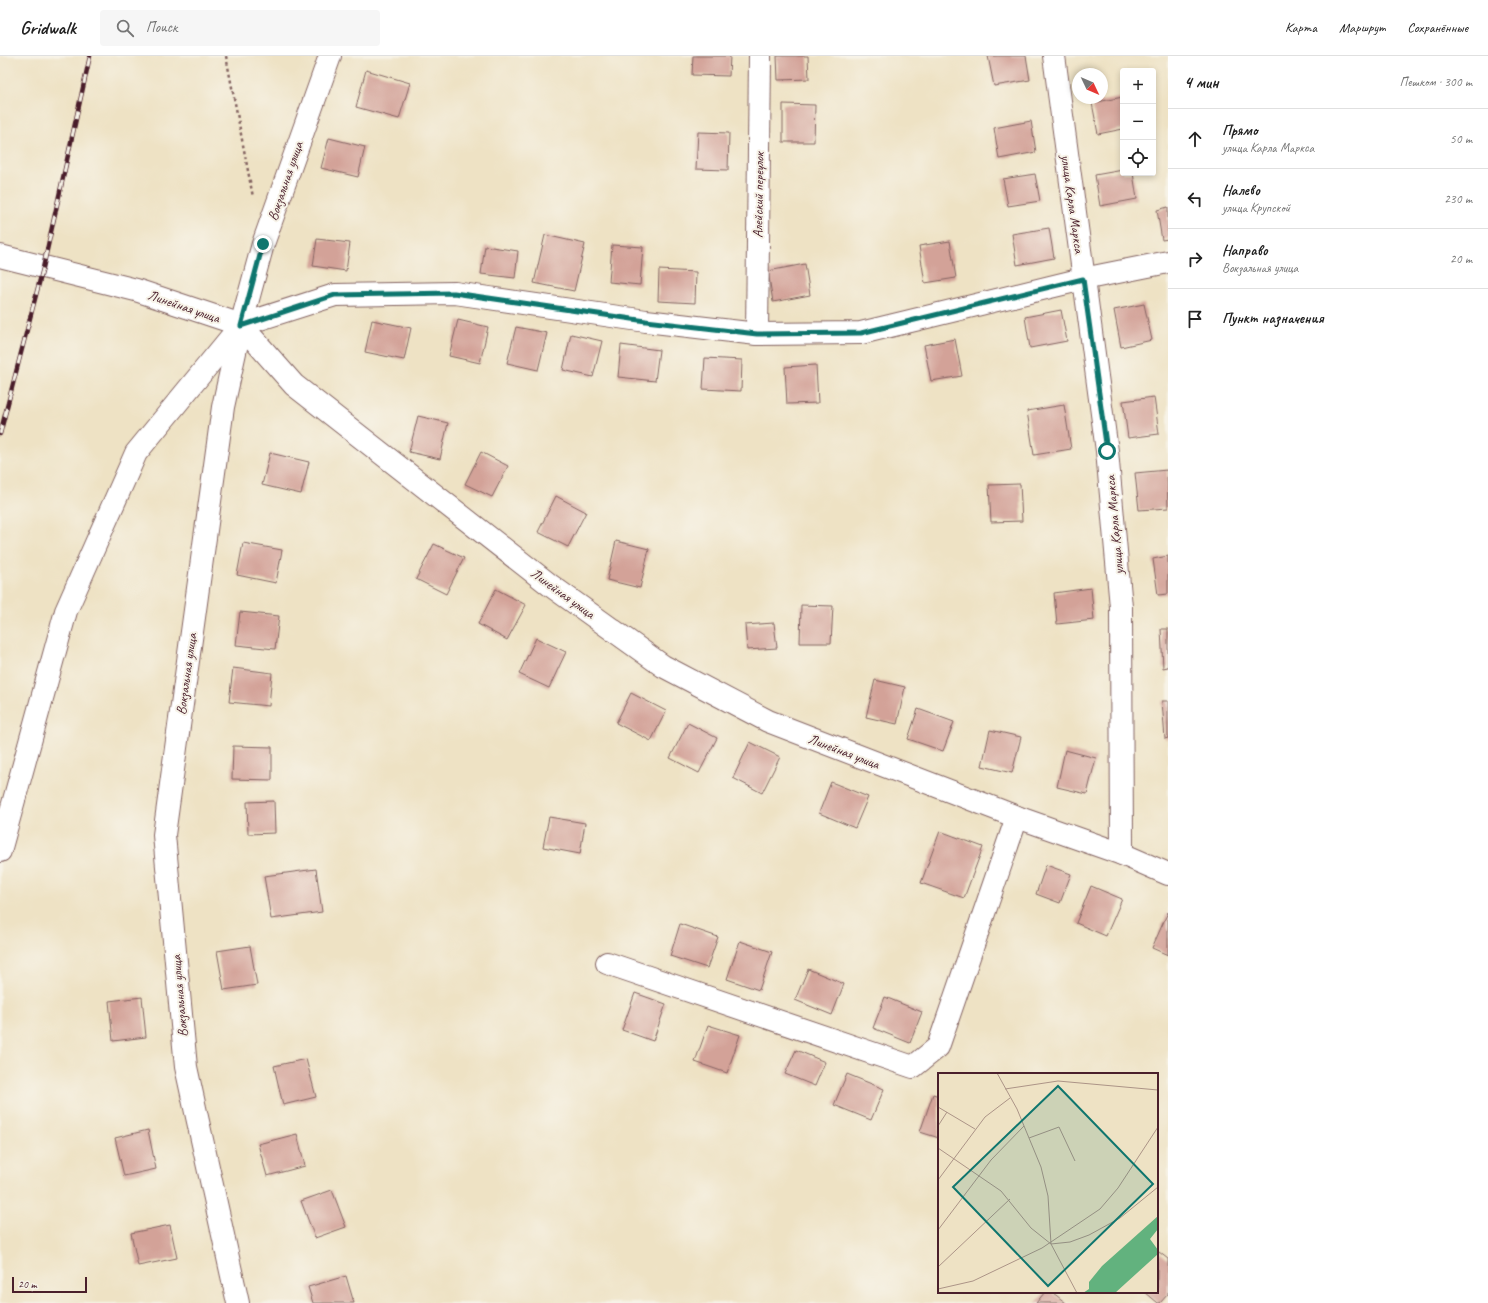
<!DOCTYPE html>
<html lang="ru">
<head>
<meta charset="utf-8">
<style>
  body { margin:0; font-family:Caveat,sans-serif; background:#f6f6f6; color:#222 }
  .controls { position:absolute; right:12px; top:12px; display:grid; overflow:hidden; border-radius:4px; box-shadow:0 2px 6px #0003 }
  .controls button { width:36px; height:36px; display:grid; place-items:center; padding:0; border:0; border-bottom:1px solid #e0e0e0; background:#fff; color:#222; font:20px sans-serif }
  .compass { position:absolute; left:1072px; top:12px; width:36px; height:36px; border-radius:50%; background:#fff; box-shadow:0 2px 6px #0003; rotate:134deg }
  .scale { position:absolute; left:12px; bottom:10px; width:75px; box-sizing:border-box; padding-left:4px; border:2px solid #4a1f2b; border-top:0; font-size:11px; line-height:14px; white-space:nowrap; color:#4a1f2b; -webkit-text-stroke:3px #f7f3e8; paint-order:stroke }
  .stop { position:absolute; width:12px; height:12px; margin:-9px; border:3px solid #0f766e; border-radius:50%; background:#fff }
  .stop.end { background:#0f766e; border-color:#fff; box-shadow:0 1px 4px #0008 }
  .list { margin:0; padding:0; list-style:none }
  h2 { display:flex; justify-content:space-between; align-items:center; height:52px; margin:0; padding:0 16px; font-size:17px }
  h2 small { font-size:13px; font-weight:400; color:#767676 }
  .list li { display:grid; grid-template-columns:26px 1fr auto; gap:12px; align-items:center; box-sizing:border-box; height:60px; padding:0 16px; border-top:1px solid #e0e0e0 }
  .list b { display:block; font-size:15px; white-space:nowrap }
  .list p { margin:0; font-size:13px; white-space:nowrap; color:#767676 }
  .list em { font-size:13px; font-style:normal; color:#767676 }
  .icon { flex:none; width:22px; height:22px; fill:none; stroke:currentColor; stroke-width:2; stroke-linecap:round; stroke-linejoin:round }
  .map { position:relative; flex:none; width:1168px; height:1247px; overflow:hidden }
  header { display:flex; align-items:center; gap:24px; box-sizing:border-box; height:56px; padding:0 20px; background:#fff; border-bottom:1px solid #e0e0e0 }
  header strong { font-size:19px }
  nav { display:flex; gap:22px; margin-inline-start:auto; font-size:14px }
  .search { width:280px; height:36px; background:#f6f6f6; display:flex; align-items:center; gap:10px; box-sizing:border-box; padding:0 14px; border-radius:4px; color:#767676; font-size:15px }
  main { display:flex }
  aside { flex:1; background:#fff }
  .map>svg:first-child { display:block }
</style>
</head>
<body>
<header>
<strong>Gridwalk</strong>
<div class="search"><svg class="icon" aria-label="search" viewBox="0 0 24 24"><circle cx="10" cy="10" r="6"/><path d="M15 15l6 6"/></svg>Поиск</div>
<nav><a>Карта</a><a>Маршрут</a><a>Сохранённые</a></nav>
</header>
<main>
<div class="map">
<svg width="1168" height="1247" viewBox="0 0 1168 1247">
  <rect width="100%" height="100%" fill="#f7f3e8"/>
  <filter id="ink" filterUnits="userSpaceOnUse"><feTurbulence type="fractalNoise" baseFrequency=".025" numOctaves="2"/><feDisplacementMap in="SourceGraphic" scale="8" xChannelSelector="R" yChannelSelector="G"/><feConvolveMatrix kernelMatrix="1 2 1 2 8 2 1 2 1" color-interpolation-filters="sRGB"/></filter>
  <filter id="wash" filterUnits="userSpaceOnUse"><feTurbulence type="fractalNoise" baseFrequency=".012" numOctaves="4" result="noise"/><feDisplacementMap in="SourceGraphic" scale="16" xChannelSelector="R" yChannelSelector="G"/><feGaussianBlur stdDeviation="0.9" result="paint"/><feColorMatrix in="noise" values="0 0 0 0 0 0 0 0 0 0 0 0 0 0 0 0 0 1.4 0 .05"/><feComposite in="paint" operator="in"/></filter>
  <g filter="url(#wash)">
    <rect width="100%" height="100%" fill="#eee2c4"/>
    <g id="blocks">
      <g fill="#d3a298">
        <polygon points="693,0 730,0 729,20 692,19"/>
        <polygon points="777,0 808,0 809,23 778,24"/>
        <polygon points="988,0 1026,0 1030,24 994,30"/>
        <polygon points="366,14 410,27 399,63 356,51"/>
        <polygon points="1123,41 1123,73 1098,78 1092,47"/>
        <polygon points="783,48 815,49 814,86 783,86"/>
        <polygon points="1031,65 1036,96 999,103 994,72"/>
        <polygon points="698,76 729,77 728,114 696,113"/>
        <polygon points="329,82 365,91 358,121 321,112"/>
        <polygon points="1123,114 1123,117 1133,117 1137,143 1100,150 1095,119"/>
        <polygon points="1035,118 1040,145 1008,150 1003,123"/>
        <polygon points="1168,151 1168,183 1162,184 1157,154"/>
        <polygon points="1049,172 1054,202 1017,209 1012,178"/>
        <polygon points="545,179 585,188 574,235 534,227"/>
        <polygon points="317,183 350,187 346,215 313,210"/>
        <polygon points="950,185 956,222 925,227 919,190"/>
        <polygon points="612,189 643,191 640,229 609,226"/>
        <polygon points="485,190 518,195 515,222 481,218"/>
        <polygon points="805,208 810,239 773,246 768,215"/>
        <polygon points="659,214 696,216 695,247 658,245"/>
        <polygon points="1144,248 1152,284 1121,291 1114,254"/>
        <polygon points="1061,254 1067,285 1030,292 1025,261"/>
        <polygon points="372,264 411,272 404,304 365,296"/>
        <polygon points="458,264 488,271 480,307 449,300"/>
        <polygon points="516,271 547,277 538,314 507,307"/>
        <polygon points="571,278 602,285 593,321 563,314"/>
        <polygon points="955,283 962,320 931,325 924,289"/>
        <polygon points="621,289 659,294 655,325 618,321"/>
        <polygon points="705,302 742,304 741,335 703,333"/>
        <polygon points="816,309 818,347 787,348 785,311"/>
        <polygon points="1154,341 1159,378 1128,382 1123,345"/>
        <polygon points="1064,349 1071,393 1034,399 1027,355"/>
        <polygon points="418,360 448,367 440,403 409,396"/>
        <polygon points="481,396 508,410 492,441 465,428"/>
        <polygon points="270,397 309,406 301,438 262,429"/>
        <polygon points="1167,414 1168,452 1139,454 1135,417"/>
        <polygon points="1020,428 1022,465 991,466 989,429"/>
        <polygon points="556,440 586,456 568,491 538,476"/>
        <polygon points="616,485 649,493 640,532 607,524"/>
        <polygon points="243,487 282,494 276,527 237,519"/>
        <polygon points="434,488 464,502 446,538 416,523"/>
        <polygon points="1168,500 1168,538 1158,539 1153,503"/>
        <polygon points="1091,532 1094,564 1057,568 1054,537"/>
        <polygon points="496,533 526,549 507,584 478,568"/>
        <polygon points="801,549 833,550 831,587 800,587"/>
        <polygon points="240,556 279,560 275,593 236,589"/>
        <polygon points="774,567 777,592 747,594 745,569"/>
        <polygon points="1161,573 1168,573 1168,611 1163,612"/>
        <polygon points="536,582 566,596 549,632 519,618"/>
        <polygon points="233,612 272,617 269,650 229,646"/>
        <polygon points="875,624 905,631 897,668 866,661"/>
        <polygon points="631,637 666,655 651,685 616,667"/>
        <polygon points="1162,645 1168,645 1168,682 1165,683"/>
        <polygon points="918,653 954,666 943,695 908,683"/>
        <polygon points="688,667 717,682 699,717 670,702"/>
        <polygon points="990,674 1021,681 1012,717 982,710"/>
        <polygon points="750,686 780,701 762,737 733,722"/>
        <polygon points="233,690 272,691 272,724 232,723"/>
        <polygon points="1065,694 1096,702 1087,738 1057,731"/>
        <polygon points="831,726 868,741 855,772 819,757"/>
        <polygon points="274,745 275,777 248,778 247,746"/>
        <polygon points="549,761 585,767 580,798 543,791"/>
        <polygon points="940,775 983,791 964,842 921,827"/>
        <polygon points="1046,809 1071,818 1060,847 1036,838"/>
        <polygon points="316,813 322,856 271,863 264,820"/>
        <polygon points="1091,830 1122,843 1106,880 1076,867"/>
        <polygon points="1168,856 1168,899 1152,892"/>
        <polygon points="680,868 718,881 707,912 670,900"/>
        <polygon points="740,885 772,896 759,934 727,923"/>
        <polygon points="250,890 257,929 224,934 217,895"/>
        <polygon points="808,913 844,928 832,959 795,944"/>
        <polygon points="635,937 666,948 653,985 622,974"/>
        <polygon points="142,941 146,981 113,985 109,945"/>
        <polygon points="885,941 922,956 910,987 873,972"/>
        <polygon points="708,969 740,979 727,1017 695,1006"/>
        <polygon points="796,994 825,1006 815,1030 785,1018"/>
        <polygon points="306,1003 316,1041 283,1049 274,1010"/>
        <polygon points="847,1018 884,1033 871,1064 834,1049"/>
        <polygon points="933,1038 939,1040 939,1082 920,1076"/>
        <polygon points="148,1074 156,1113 124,1120 115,1082"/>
        <polygon points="297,1078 305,1110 267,1120 258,1088"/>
        <polygon points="332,1134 346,1171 315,1182 301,1145"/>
        <polygon points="170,1169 177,1202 138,1210 131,1177"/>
        <polygon points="1159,1196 1168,1203 1168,1238 1160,1247 1158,1247 1145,1236 1157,1236 1157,1199"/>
        <polygon points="346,1220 354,1247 313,1247 308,1231"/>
        <polygon points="1045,1236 1052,1236 1066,1247 1036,1247"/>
      </g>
    </g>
  </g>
  <g filter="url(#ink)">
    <use href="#blocks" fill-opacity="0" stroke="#836361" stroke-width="1"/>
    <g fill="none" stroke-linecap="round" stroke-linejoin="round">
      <g stroke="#836361" stroke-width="24">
        <g id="minor">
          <polyline points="1054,0 1107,395 1121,551 1122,798"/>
          <polyline points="0,200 136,234 241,269 294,329 550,529 663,610 768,665 1017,761 1122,798 1168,818"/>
          <polyline points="757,278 760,0"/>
          <polyline points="0,795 66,555 136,397 241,269 335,239 455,237 646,265 757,278 861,277 1083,223 1168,206"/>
          <polyline points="607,907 913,1011 938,991 1017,761"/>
          <polyline points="238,1247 186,1011 164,779 223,351 241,269 263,188 330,0"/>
        </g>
      </g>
      <polyline stroke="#836361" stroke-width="2.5" stroke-dasharray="3 3" stroke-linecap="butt" points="226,0 253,141"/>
      <use href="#minor" stroke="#fff" stroke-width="22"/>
      <g stroke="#4a1f2b" stroke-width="4.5">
        <polyline id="rail" points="0,378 43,212 90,0"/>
      </g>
      <use href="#rail" stroke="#f7f3e8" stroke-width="3" stroke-dasharray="9" stroke-linecap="butt"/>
    </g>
  </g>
  <g fill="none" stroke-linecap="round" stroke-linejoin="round" filter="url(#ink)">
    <polyline stroke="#0f766e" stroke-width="5" points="263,188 241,270 335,239 454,237 646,265 757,278 861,277 1083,223 1107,395"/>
  </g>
  <g text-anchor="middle" stroke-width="4" stroke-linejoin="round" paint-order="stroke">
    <g font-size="14" fill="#4a1f2b" stroke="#f7f3e8">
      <text transform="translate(285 125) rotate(-71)" y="5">Вокзальная улица</text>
      <text transform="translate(758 139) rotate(-89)" y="5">Алейский переулок</text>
      <text transform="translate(1073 148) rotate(82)" y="5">улица Карла Маркса</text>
      <text transform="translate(184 250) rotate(19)" y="5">Линейная улица</text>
      <text transform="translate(1114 469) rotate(-95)" y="5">улица Карла Маркса</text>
      <text transform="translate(563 537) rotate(36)" y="5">Линейная улица</text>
      <text transform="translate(186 618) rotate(-82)" y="5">Вокзальная улица</text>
      <text transform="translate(844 695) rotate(21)" y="5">Линейная улица</text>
      <text transform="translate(179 940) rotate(-95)" y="5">Вокзальная улица</text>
    </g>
  </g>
  <g transform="translate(938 1017)">
    <rect width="220" height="220" fill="#eee2c4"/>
    <path d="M 220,143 L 220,156 L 212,166 L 220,177 L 220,181 L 177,220 L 145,220 L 151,216 L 151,209 L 164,193 Z" fill="#62b27e"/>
    <path fill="none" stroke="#ac9487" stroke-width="1" d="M 59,0 L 79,36 L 103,94 L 110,123 L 113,171 L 139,220M 67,16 L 120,8 L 220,17M 0,34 L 37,56M 0,53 L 9,39M 91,65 L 121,54 L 137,88M 0,75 L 63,118 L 93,155 L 113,171 L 132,169 L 151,162 L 182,145 L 220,114M 0,107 L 47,44 L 72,25M 0,157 L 53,87 L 86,53M 0,194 L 72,126M 0,216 L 35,208 L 104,175 L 162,136 L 180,115 L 220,54"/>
    <path fill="#0f766e" fill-opacity="0.15" stroke="#0f766e" stroke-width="2" d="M 120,13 L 215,111 L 110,213 L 15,114 Z"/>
    <rect width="220" height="220" fill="none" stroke="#4a1f2b" stroke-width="2"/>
  </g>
</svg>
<div class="controls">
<button>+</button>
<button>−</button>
<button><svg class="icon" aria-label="locate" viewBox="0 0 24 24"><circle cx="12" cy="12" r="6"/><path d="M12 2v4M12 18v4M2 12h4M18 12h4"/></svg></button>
</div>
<svg class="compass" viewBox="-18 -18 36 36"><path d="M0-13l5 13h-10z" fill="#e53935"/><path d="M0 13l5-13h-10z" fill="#767676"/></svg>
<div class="scale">20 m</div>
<div class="stop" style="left:1107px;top:395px"></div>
<div class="stop end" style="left:263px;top:188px"></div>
</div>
<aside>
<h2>4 мин<small>Пешком · 300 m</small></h2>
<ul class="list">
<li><svg class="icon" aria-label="ahead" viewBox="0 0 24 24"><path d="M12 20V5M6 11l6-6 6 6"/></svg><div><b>Прямо</b><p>улица Карла Маркса</p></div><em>50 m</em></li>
<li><svg class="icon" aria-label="left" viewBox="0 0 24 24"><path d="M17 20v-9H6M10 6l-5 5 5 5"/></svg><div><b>Налево</b><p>улица Крупской</p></div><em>230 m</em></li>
<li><svg class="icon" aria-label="right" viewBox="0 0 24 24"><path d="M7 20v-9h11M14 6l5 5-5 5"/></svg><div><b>Направо</b><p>Вокзальная улица</p></div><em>20 m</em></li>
<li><svg class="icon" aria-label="arrive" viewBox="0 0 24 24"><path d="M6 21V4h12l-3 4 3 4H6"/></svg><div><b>Пункт назначения</b></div></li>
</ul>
</aside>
</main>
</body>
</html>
